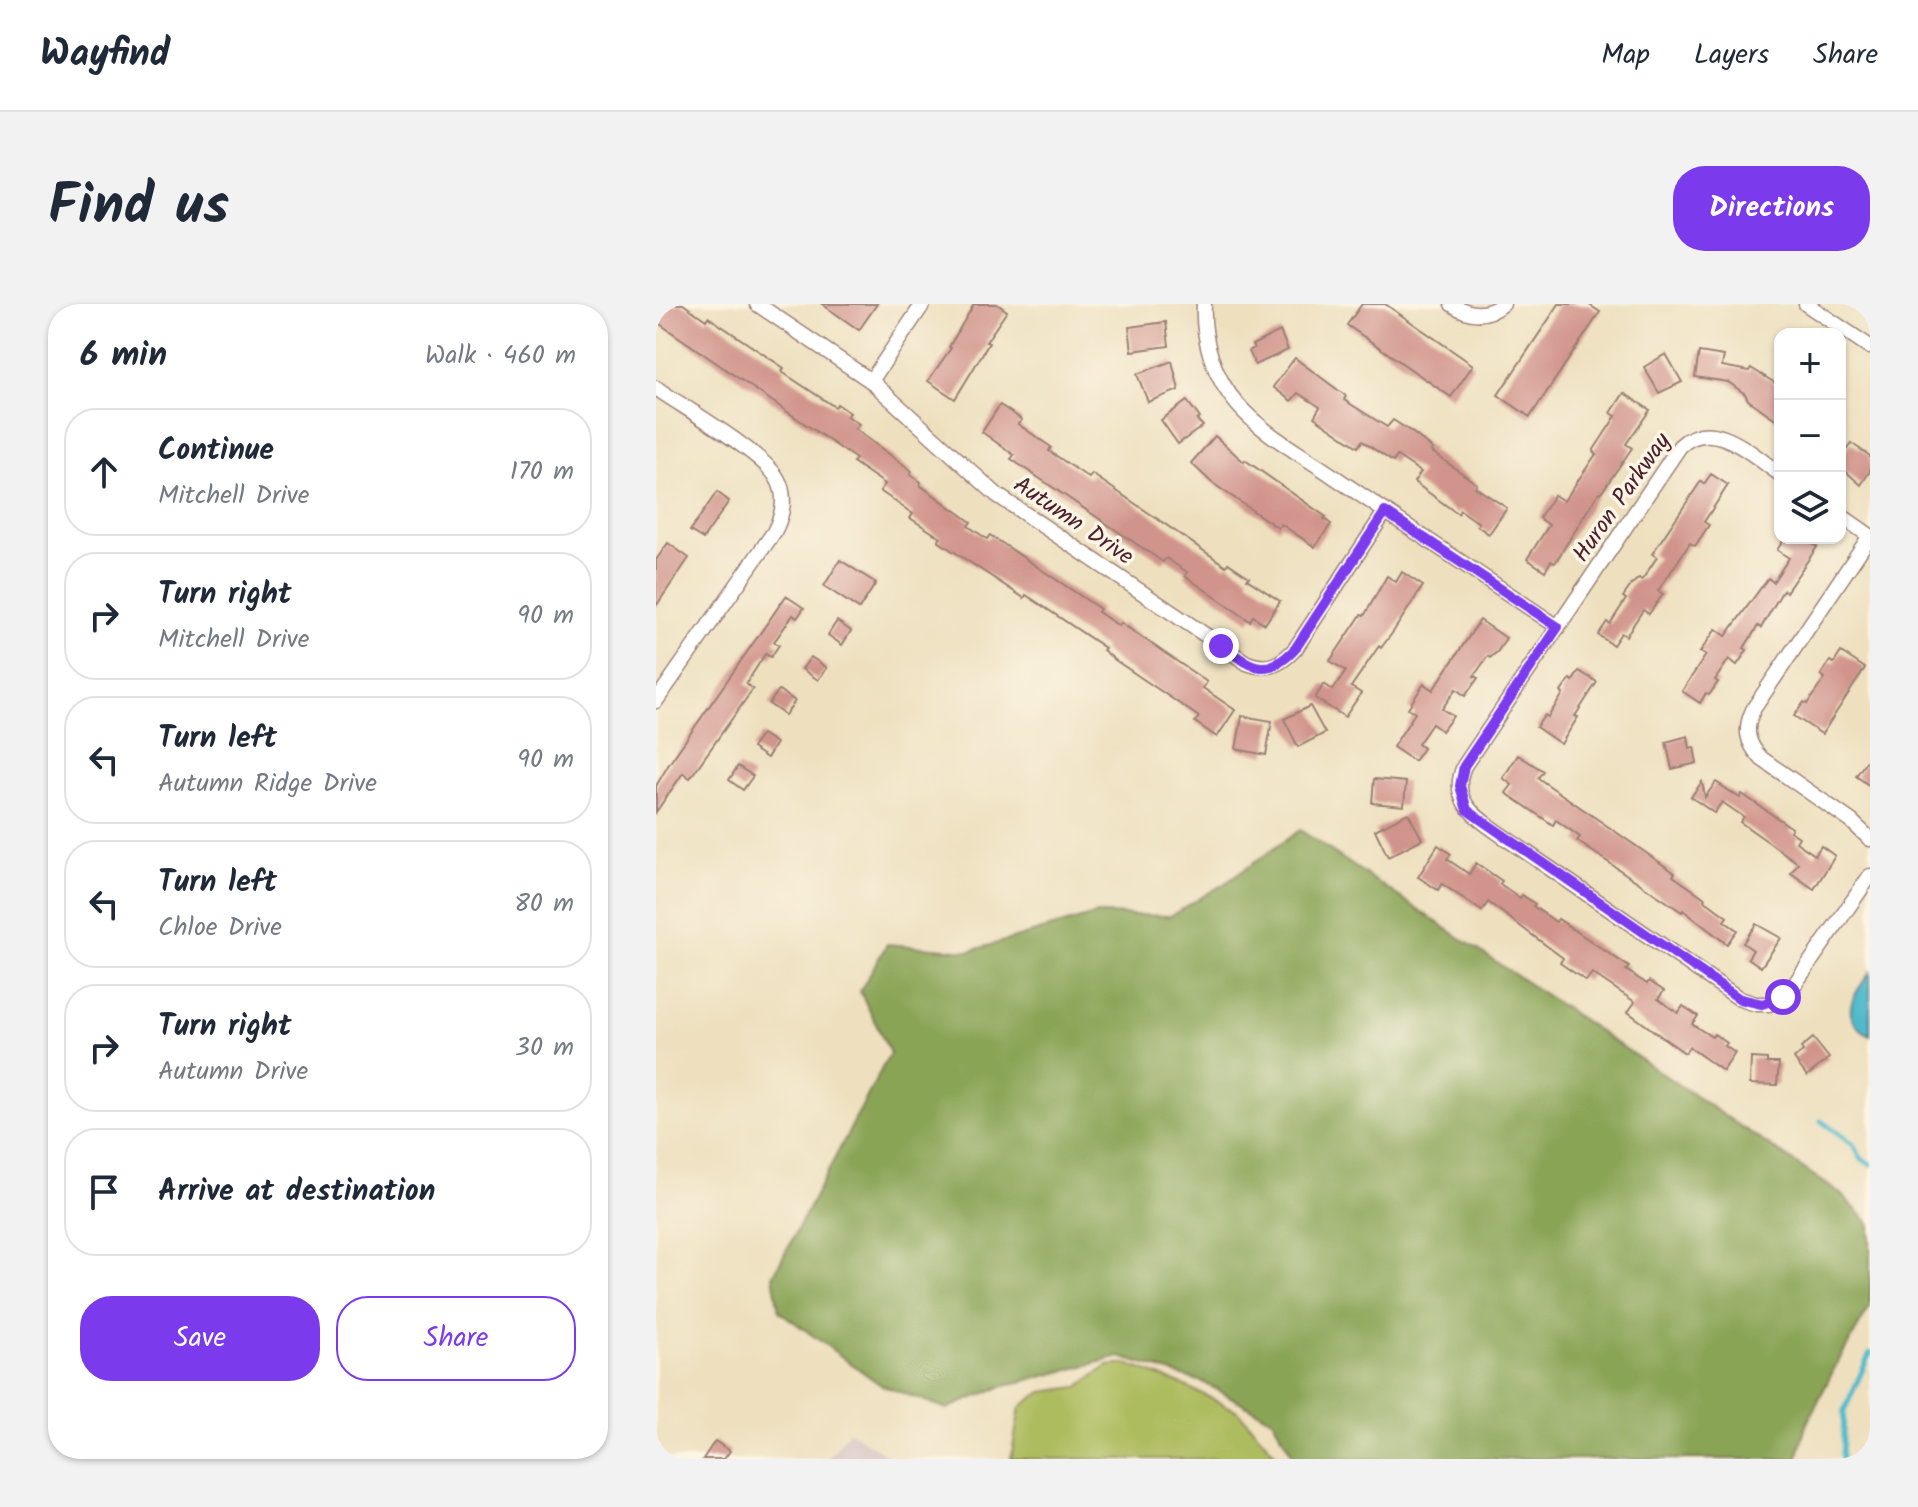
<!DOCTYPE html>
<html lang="en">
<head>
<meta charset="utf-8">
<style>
  body { margin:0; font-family:Kalam,sans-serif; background:#f2f2f3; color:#1f2937 }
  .controls { position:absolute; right:24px; top:24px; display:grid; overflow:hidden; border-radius:16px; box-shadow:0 2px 6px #0004 }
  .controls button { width:72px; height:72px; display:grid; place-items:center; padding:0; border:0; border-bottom:2px solid #e0e1e3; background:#fff; color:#1f2937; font:40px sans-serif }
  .stop { position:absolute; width:24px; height:24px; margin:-18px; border:6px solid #7c3aed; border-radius:50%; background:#fff }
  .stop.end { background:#7c3aed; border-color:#fff; box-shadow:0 2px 8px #0008 }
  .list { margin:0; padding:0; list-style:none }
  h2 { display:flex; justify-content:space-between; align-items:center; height:104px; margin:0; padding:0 32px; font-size:34px }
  h2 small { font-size:26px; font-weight:400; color:#747a83 }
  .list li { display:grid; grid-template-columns:52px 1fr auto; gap:24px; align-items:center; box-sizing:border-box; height:128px; margin:0 16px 16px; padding:0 16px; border:2px solid #e0e1e3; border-radius:32px }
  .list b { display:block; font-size:30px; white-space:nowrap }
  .list p { margin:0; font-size:26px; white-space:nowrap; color:#747a83 }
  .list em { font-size:26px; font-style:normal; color:#747a83 }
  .actions { display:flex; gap:16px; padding:24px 32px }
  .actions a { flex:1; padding:18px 0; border:2px solid #7c3aed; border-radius:32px; text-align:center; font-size:28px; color:#7c3aed }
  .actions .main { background:#7c3aed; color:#fff }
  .icon { flex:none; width:44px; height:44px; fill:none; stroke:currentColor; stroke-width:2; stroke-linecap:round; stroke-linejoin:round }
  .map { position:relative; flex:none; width:1214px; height:1155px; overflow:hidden; border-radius:32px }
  header { display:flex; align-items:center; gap:48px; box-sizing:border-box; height:112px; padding:0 40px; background:#fff; border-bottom:2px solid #e0e1e3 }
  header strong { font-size:38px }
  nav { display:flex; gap:44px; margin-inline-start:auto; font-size:28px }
  .intro { display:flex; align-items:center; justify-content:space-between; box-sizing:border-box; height:192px; padding:0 48px }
  h1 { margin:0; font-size:56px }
  .button { padding:20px 36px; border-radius:32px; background:#7c3aed; color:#fff; font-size:28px; font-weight:700 }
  main { display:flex; gap:48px; padding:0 48px }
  aside { flex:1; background:#fff; border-radius:32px; box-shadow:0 2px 6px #0004 }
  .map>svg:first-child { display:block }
</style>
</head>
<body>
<header>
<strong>Wayfind</strong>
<nav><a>Map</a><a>Layers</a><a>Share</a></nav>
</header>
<div class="intro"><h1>Find us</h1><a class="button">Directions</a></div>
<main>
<aside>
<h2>6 min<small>Walk · 460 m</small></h2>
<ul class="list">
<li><svg class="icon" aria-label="ahead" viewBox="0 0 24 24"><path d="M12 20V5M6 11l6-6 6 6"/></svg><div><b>Continue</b><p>Mitchell Drive</p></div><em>170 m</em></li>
<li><svg class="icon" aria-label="right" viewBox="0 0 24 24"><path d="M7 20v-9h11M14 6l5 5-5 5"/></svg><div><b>Turn right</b><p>Mitchell Drive</p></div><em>90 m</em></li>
<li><svg class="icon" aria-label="left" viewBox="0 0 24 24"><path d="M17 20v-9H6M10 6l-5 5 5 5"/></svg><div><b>Turn left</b><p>Autumn Ridge Drive</p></div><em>90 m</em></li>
<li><svg class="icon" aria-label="left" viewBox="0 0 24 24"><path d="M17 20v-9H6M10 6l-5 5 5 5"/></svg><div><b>Turn left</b><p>Chloe Drive</p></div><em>80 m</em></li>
<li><svg class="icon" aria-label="right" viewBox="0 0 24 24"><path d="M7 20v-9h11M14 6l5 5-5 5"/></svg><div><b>Turn right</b><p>Autumn Drive</p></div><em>30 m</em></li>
<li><svg class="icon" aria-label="arrive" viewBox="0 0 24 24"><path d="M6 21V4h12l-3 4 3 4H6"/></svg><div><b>Arrive at destination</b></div></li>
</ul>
<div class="actions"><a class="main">Save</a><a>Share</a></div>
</aside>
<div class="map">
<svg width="1214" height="1155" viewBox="0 0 1214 1155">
  <rect width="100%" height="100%" fill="#fcf5e5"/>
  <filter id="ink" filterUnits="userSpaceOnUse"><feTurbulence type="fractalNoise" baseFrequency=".0125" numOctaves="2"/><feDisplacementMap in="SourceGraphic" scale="16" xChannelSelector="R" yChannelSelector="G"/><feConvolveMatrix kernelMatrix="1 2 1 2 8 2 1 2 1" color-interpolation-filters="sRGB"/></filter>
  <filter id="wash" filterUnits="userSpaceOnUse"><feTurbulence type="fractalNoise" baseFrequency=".006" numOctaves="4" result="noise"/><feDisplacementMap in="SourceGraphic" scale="32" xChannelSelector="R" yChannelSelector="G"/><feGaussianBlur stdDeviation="1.8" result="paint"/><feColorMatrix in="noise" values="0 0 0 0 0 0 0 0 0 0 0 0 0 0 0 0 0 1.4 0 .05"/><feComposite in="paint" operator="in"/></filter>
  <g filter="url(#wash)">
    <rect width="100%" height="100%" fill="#eee0bf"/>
    <polygon fill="#d2bfc0" points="193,1127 237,1155 172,1155"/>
    <polygon fill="#adbc5f" stroke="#7c6e45" stroke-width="2" points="471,1060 527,1081 582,1107 624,1155 355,1155 364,1103 386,1088 422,1083 452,1062"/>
    <polygon fill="#8aa456" stroke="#6a6240" stroke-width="2" points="644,526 1185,890 1214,920 1214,1003 1180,1061 1150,1121 1141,1155 639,1155 616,1115 547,1078 464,1053 344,1083 291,1105 225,1081 123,1007 117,972 234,749 204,687 231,640 314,647 442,610 514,612 571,578"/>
    <path fill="#4fbacb" stroke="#4c6c7b" stroke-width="2" d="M 1214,668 L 1214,731 C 1180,712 1198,692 1214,668 Z"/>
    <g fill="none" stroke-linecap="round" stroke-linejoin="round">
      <g stroke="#4fbacb" stroke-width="5">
        <polyline points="1165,817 1197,840 1205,854 1214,860"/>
        <polyline points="1186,1155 1188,1107 1214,1049"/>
      </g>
    </g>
    <g id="blocks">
      <g fill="#d1948c">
        <polygon points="13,0 27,0 50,16 52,13 128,64 126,68 179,103 181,100 194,109 191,112 203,120 199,125 256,167 254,171 265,178 264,181 315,218 312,222 331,235 334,231 444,305 442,308 463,322 465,319 551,378 547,384 579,406 561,433 539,418 543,413 459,356 447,346 449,344 370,291 368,294 282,237 285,234 254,214 257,210 224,187 229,180 197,158 200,155 1,18"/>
        <polygon points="166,0 221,0 203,26"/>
        <polygon points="318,0 341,0 351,7 330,38 333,39 299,95 272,77 295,44 293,43"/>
        <polygon points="706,0 729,0 817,61 795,93 691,21"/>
        <polygon points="903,0 932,0 944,8 874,113 842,91"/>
        <polygon points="510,18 513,42 476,47 473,23"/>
        <polygon points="624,27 632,46 599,61 593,47 598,44 596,41"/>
        <polygon points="1043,48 1068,52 1066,62 1093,67 1095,64 1124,82 1124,118 1092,96 1089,90 1072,78 1039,73"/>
        <polygon points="1010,50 1026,78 1003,89 988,63"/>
        <polygon points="639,54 690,92 688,96 731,123 737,116 757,129 777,145 775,147 821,180 819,183 851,204 833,230 821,222 823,219 804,206 802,210 758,178 765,168 741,152 737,158 706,137 702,143 658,113 664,103 642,89 635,97 617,83"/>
        <polygon points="516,57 523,86 492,98 481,70"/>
        <polygon points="968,89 994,106 970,140 976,144 945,189 943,188 899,259 895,257 889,267 871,255 893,221 883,214 898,191 908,197 940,150 937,147 960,112 955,109"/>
        <polygon points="531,97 544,114 541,116 547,122 522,140 505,116"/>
        <polygon points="344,101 366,116 362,120 395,143 393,147 433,174 436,170 570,262 572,259 593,273 591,275 624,297 609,320 597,312 594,317 529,272 531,268 510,254 507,258 355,155 358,151 326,128"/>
        <polygon points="559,132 588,158 589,156 670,213 668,215 675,220 659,243 625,220 622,224 555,178 535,159"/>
        <polygon points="1195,139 1214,152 1214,167 1205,181 1184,162 1184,155"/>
        <polygon points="1055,170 1072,181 1048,218 1053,221 1039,242 1034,239 1002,287 1007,290 993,310 987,306 970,332 965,329 957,341 942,331 951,318 954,320 970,295 967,293 976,280 983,274 986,276 1001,253 996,250 1045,177 1048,180"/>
        <polygon points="61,188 73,197 47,235 34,227"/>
        <polygon points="1129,234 1148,234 1161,243 1130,288 1127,286 1105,324 1102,322 1088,344 1091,346 1081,361 1073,355 1059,376 1062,378 1053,391 1050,389 1044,399 1026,387 1050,351 1044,348 1060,325 1070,332 1112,274 1117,278 1133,254 1121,246"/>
        <polygon points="12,239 33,254 0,302 0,256"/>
        <polygon points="184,256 220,279 203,305 168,282"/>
        <polygon points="746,268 767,282 737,328 725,344 723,342 695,383 705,389 689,413 659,394 668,380 677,386 690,367 674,357 705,311 708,312 731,272 740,278"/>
        <polygon points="130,292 148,304 141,314 137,311 118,338 123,341 115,353 109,350 90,380 97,385 34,474 27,469 0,508 0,482 13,460"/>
        <polygon points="824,316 850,334 842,347 834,354 832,352 818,372 822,374 809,392 800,385 786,405 797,412 786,427 776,420 762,440 767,444 758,457 737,443 759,409 752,404 768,380 777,386"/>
        <polygon points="181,317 195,327 186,341 172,331"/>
        <polygon points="1185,348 1209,364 1166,430 1138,412 1148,398 1151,400 1169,374 1165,371 1174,357 1178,359"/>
        <polygon points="155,353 171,364 162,376 146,365"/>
        <polygon points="923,367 941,378 919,412 922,413 905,440 880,423 889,411 892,413 907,390 905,388 914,375 917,377"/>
        <polygon points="123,386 139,397 129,411 113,400"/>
        <polygon points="654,402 669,429 642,443 628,415"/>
        <polygon points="586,412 616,417 610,451 580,445"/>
        <polygon points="106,430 120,439 111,454 96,444"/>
        <polygon points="1032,432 1034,444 1038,443 1041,459 1016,465 1010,438"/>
        <polygon points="862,451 887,467 882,474 1019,569 1017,572 1049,594 1048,596 1071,613 1068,617 1081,626 1071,640 1027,606 1026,608 921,537 924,533 900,516 897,521 850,489 856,481 847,474"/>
        <polygon points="1214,452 1214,482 1200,472"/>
        <polygon points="82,462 97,472 87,486 73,476"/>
        <polygon points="718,475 750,478 748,502 716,499"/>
        <polygon points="1046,478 1049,493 1060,478 1084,494 1086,490 1136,524 1134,527 1143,533 1140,538 1159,551 1165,542 1179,552 1158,585 1135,569 1142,559 1084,518 1088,513 1066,498 1058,509 1035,493"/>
        <polygon points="752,509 766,535 732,553 719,526"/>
        <polygon points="782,541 795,550 791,555 813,570 820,559 846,577 844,580 864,594 866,591 879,600 877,602 900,618 902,615 973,663 970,666 991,680 993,677 1008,687 1002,695 1022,709 1027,702 1042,712 1036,720 1056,733 1058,730 1071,739 1069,742 1079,749 1067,767 1033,743 1029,749 1006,733 972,708 979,698 936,669 930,677 904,659 907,654 832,598 826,607 786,580 782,586 762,573"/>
        <polygon points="1100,620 1125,634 1105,663 1092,654 1097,646 1087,639"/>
        <polygon points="1157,734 1173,754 1151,772 1138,755 1147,747 1145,744"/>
        <polygon points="1095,754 1111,755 1111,759 1123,759 1121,781 1094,780"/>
        <polygon points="59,1137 74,1147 68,1155 47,1155"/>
      </g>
    </g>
  </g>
  <g filter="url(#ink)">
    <use href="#blocks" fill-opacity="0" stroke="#9c8075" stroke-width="2"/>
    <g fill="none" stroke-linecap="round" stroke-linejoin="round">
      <g stroke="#9c8075" stroke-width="17">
        <g id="street">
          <path d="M 101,0 L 215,77 L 341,191 L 591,359 C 612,367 624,361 639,345 L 729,208"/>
          <path d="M 548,0 C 546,36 558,74 582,101 C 608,131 647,151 680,174 C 753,224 828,273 902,323"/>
          <path d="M 796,0 C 813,12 830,13 847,0"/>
          <polyline points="1150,0 1214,43"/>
          <polyline points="215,77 267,0"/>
          <path d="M 0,84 C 27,103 107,149 121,174 C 131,191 127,211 118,228 L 0,397"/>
          <path d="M 1124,170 C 1096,151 1057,111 1024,142 L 808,462 C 794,495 817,511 841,528 L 1084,695 L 1100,700 L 1113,700 L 1134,687 L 1214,572"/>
          <polyline points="1184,211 1214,232"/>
          <path d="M 1214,232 L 1098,404 C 1088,424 1090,439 1106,455 L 1195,517 L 1214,535"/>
        </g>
      </g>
      <use href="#street" stroke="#fff" stroke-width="14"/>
    </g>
  </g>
  <g fill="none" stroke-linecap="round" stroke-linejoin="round" filter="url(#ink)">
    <path stroke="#7c3aed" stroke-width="10" d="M 565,342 C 595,362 610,376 639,345 L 729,208 L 902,323 L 808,462 L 804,482 L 811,506 L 1084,695 L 1106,700 L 1127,693"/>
  </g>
  <g text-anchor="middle" stroke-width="7" stroke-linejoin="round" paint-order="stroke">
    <g font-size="24" fill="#4a1f2b" stroke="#fcf5e5">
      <text transform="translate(965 193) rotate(-55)" y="8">Huron Parkway</text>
      <text transform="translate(418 216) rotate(34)" y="8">Autumn Drive</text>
    </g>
  </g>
</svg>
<div class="controls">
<button>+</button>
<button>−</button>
<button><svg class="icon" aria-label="layers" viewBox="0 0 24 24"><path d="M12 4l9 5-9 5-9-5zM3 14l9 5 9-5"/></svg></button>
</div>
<div class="stop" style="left:1127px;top:693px"></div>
<div class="stop end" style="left:565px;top:342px"></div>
</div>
</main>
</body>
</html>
